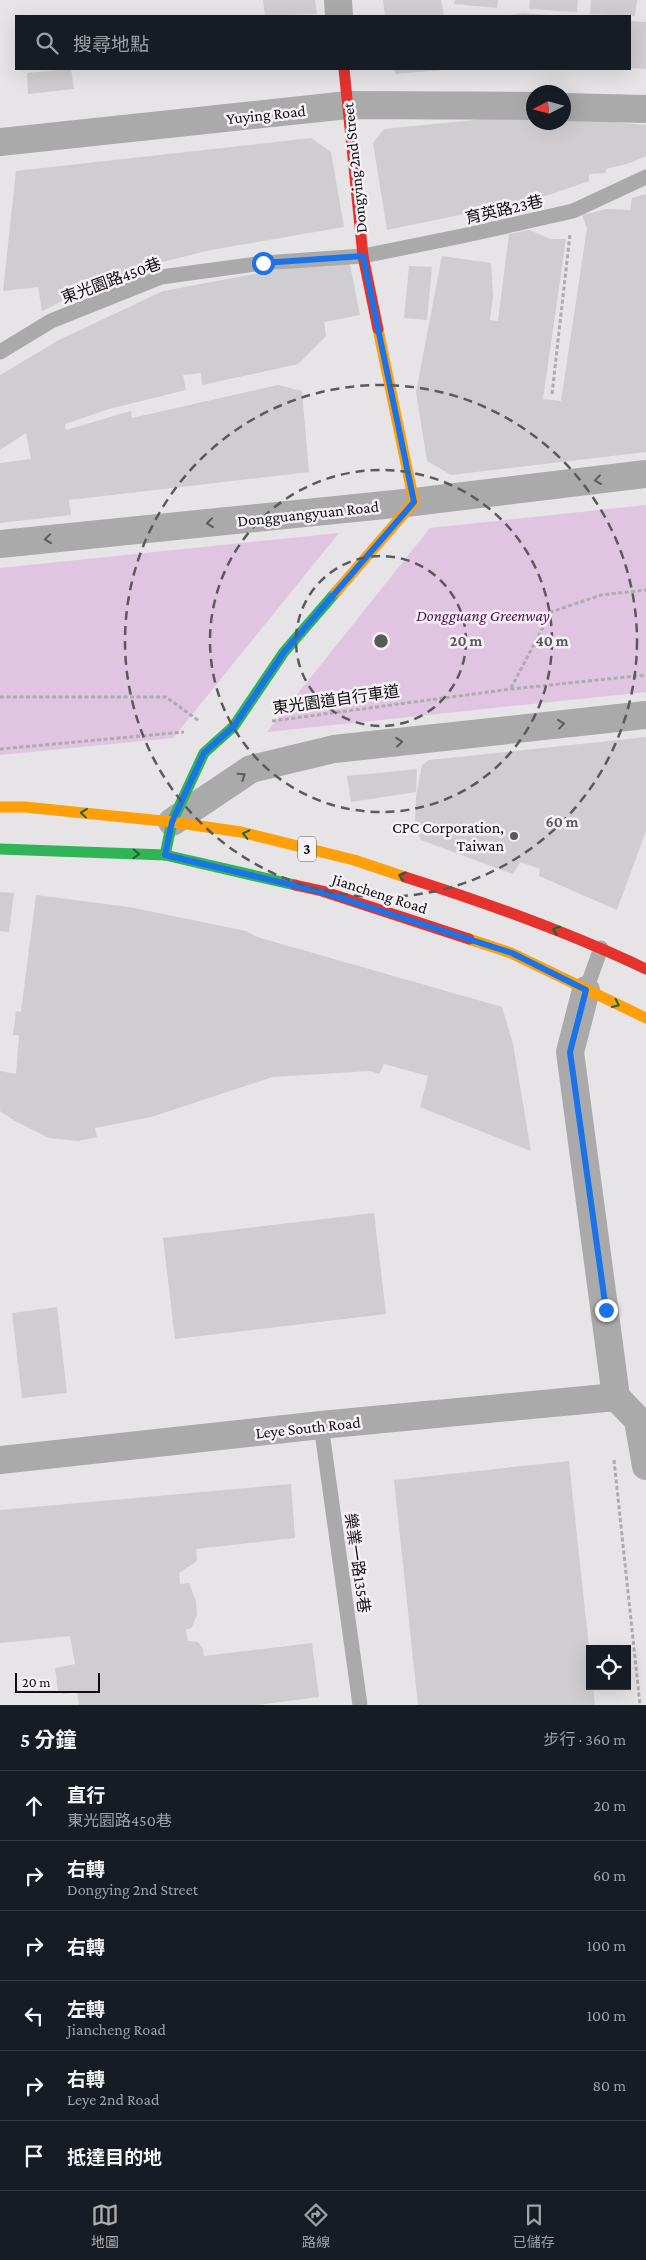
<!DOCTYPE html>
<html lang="zh-TW">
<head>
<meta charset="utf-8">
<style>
  body { margin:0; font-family:"Crimson Pro","Noto Sans TC",serif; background:#242831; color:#f1f3f6 }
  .controls { position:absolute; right:15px; bottom:15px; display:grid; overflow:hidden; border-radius:0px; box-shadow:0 5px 20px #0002 }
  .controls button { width:45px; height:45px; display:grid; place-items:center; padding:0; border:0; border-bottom:1px solid #363941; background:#171b24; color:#f1f3f6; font:25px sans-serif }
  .compass { position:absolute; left:526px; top:85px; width:45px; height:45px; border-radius:50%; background:#171b24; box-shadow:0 5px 20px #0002; rotate:264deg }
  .scale { position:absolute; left:15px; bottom:12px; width:85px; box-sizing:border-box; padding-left:5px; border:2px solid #100f10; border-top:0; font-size:14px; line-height:18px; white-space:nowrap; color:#100f10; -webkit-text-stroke:4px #f5f0f5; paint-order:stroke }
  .stop { position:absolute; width:15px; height:15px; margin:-11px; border:4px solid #1a73e8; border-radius:50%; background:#fff }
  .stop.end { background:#1a73e8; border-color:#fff; box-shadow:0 1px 5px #0008 }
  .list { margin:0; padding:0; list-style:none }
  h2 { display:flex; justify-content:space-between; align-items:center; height:65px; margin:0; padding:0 20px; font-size:21px }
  h2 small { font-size:16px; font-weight:400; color:#9ea1a6 }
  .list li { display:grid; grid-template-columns:32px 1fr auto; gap:15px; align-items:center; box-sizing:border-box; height:70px; padding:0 20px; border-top:1px solid #363941 }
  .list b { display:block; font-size:19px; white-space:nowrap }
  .list p { margin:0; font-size:16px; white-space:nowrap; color:#9ea1a6 }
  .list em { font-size:16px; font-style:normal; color:#9ea1a6 }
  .icon { flex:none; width:28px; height:28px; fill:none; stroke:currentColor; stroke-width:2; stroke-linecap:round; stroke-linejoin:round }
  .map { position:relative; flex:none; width:646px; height:1705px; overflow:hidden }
  .search { position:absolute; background:#171b24; box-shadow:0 5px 20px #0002; left:15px; right:15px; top:15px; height:55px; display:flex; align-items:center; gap:12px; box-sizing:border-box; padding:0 18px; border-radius:0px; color:#9ea1a6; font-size:19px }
  .sheet { height:485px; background:#171b24 }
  nav { display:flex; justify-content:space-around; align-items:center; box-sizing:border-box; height:70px; border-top:1px solid #363941; background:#171b24; font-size:14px; color:#9ea1a6 }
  nav a { display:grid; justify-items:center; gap:2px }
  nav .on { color:#aeaeb0 }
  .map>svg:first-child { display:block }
</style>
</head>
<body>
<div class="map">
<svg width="646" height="1705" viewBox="0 0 646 1705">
  <rect width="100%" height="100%" fill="#e6e4e6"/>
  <g fill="#e1c4e2">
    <polygon points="646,505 646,692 267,732 430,528"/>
    <polygon points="339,533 173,738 0,755 0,568"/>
  </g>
  <g fill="#cfcdcf">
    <polygon points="263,0 315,0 317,14 265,16"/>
    <polygon points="383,0 441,0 444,16 385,16"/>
    <polygon points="455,0 498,0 497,8 454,4"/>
    <polygon points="530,0 578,0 577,12 529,9"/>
    <polygon points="591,0 637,0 635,16 590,14"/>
    <polygon points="523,13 549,15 549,16 504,16"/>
    <polygon points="630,21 646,22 646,69 630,68"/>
    <polygon points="71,69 74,89 28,94 27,73"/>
    <polygon points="393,69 441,69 441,70 396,74"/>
    <polygon points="534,117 534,122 564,122 564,118 646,125 646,156 630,163 606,169 606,173 589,174 589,181 537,199 387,230 373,143 384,129 494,118"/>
    <polygon points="311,138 331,152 344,227 211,250 154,264 107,279 42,311 38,287 3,291 16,171"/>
    <polygon points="646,194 646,452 451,475 427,461 416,392 442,256 491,263 493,296 490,320 498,321 509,234 529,230 551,239 566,239 543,399 561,401 587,228 582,215 607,209 630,210 632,198"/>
    <polygon points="349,260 360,315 324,322 326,336 298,364 202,385 201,373 183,375 186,390 109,409 65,424 66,430 131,411 132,418 278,385 302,391 309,472 69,500 71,515 0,523 0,463 31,459 26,433 0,450 0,375 61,339 163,291 315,263"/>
    <polygon points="409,266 432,267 427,320 404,318"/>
    <polygon points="646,737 646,831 617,910 539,876 540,869 520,862 513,874 421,840 417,831 415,821 416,796 422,765 429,760"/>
    <polygon points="417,769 416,792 351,802 347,776"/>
    <polygon points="0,892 14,893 9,932 0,931"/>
    <polygon points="36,895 129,907 246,931 257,937 502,1007 513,1044 531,1151 420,1107 428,1076 384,1064 379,1074 370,1071 273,1077 151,1117 95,1128 97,1137 78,1141 49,1138 15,1121 0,1111 0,1071 16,1074 19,1035 13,1035 16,1011 21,1012"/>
    <polygon points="374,1213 386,1314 175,1339 163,1238"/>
    <polygon points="57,1307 67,1393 22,1398 12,1313"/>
    <polygon points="569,1461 590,1657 590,1686 593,1686 595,1705 418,1705 394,1480"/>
    <polygon points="291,1484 295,1538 196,1549 197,1561 179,1573 180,1584 189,1583 196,1601 197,1615 191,1629 186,1629 188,1641 198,1642 203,1649 204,1656 312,1643 319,1697 257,1705 79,1705 77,1692 63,1694 58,1690 55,1668 75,1664 70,1636 0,1643 0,1510"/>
  </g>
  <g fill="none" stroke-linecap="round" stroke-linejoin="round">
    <g stroke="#adacad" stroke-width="3" stroke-dasharray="4 2.5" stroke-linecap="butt">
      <polyline points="552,394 570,234"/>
      <polyline points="511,688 551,612 601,595 646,590"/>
      <polyline points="0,697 166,697 199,721"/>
      <polyline points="272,721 511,689 646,675"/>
      <polyline points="0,749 184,732"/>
      <polyline points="614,1460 640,1705"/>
    </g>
    <g stroke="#aaa" stroke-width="15">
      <polyline points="0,352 51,321 161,277 263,263 363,256 462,236 573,211 646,177"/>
      <polyline points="586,990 601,948"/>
      <polyline points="321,1425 360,1705"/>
    </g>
    <g stroke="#aaa" stroke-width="28">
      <polyline points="338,0 339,16"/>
      <polyline points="564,107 646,109"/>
      <polyline points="0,142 348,105 534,106"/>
      <polyline points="0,544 414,502 646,474"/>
      <polyline points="172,822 251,769 334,749 646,715"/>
      <polyline points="586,990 570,1052 616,1397 638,1420 646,1466"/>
      <polyline points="0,1460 321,1425 616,1397"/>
    </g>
    <g stroke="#30b455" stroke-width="11">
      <polyline points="0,849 165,855 295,885"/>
      <polyline points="165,855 172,822 204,753 234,726 284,652 336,592"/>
    </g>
    <g stroke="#ff9f0a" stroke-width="11">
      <polyline points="336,592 414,502 378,329"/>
      <polyline points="0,807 25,807 172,822 241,832 354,860 405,877"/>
      <polyline points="469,939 511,953 646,1018"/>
    </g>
    <g stroke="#e5322d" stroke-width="11">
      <polyline points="344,69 363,256 378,329"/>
      <path d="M 405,877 C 487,903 568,932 646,969"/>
      <polyline points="295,885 322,891 469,939"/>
    </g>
  </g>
  <defs><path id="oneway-chevron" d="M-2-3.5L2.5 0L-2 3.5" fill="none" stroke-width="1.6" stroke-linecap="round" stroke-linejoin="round" transform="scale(1.25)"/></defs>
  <g stroke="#5d5c5d">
    <use href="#oneway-chevron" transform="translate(598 480) rotate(173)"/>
    <use href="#oneway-chevron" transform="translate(210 523) rotate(174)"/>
    <use href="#oneway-chevron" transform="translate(48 539) rotate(174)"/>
    <use href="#oneway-chevron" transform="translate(561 724) rotate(-7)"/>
    <use href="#oneway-chevron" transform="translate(399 742) rotate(-6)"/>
    <use href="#oneway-chevron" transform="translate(242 776) rotate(-34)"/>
  </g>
  <g stroke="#206232">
    <use href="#oneway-chevron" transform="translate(84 813) rotate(-174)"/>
    <use href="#oneway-chevron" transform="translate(246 834) rotate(-167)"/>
    <use href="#oneway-chevron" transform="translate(136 854) rotate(2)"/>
    <use href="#oneway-chevron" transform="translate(402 876) rotate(-162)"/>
    <use href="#oneway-chevron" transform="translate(556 930) rotate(-159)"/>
    <use href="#oneway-chevron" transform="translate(616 1004) rotate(25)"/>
  </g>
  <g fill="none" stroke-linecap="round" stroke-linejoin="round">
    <polyline stroke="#1a73e8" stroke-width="6" points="263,263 363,256 414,502 284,652 234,726 204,753 172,822 165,855 322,892 512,953 586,990 570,1052 606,1310"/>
  </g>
  <g fill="none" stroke="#5b5a5b" stroke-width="2.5" stroke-dasharray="9 6">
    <circle cx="381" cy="641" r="85"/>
    <circle cx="381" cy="641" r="171"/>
    <circle cx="381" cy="641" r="256"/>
  </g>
  <circle fill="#5b5a5b" stroke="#f5f0f5" stroke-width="2" cx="514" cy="836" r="5"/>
  <g text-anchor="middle" stroke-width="5" stroke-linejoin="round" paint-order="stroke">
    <rect fill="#f5f0f5" stroke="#555255" stroke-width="1" x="298" y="836.5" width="18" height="25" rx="4"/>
    <g font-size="15" font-weight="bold" fill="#100f10">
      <text x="307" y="854">3</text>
    </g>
    <g font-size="16" fill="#100f10" stroke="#f5f0f5">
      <text transform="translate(266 114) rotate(-6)" y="6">Yuying Road</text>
      <text transform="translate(354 168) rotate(-96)" y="6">Dongying 2nd Street</text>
      <text transform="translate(504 209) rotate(-13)" y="6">育英路23巷</text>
      <text transform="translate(111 280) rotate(-20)" y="6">東光園路450巷</text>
      <text transform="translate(308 513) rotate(-6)" y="6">Dongguangyuan Road</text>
      <text transform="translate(336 699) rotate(-8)" y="6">東光園道自行車道</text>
      <text transform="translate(380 893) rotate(18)" y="6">Jiancheng Road</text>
      <text transform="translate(308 1427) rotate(-6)" y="6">Leye South Road</text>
      <text transform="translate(358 1563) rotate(82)" y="6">樂業一路135巷</text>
    </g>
    <g font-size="16" font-style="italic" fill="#56095a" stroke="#f5f0f5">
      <text x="483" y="621">Dongguang Greenway</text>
    </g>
    <g font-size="16" fill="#100f10" stroke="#f5f0f5" text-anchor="end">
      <text x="504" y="833">CPC Corporation,<tspan x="504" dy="18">Taiwan</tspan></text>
    </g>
  </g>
  <circle cx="381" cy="641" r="8" fill="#5b5a5b" stroke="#f5f0f5" stroke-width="2.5"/>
  <g font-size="15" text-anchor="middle" font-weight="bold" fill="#5b5a5b" stroke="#f5f0f5" stroke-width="5" stroke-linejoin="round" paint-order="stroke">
    <text x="466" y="646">20 m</text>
    <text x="552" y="646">40 m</text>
    <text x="562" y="827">60 m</text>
  </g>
</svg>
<div class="controls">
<button><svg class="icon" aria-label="locate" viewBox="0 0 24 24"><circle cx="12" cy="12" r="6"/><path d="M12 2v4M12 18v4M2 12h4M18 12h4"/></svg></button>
</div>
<svg class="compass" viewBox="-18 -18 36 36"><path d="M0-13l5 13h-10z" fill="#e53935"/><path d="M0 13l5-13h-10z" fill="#9ea1a6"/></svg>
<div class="scale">20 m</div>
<div class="stop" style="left:263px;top:263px"></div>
<div class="stop end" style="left:606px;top:1310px"></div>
<div class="search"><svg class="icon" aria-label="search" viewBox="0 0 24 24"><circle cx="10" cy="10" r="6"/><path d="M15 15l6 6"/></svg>搜尋地點</div>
</div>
<section class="sheet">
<h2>5 分鐘<small>步行 · 360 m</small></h2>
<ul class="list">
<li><svg class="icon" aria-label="ahead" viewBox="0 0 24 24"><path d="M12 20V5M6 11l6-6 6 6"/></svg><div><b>直行</b><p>東光園路450巷</p></div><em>20 m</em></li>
<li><svg class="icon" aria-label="right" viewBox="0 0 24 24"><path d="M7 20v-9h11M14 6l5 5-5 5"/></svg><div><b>右轉</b><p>Dongying 2nd Street</p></div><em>60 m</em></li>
<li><svg class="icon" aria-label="right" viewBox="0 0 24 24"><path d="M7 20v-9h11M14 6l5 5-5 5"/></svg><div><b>右轉</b></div><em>100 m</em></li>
<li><svg class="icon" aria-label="left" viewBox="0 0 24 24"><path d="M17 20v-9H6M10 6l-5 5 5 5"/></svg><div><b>左轉</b><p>Jiancheng Road</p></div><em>100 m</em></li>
<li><svg class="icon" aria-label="right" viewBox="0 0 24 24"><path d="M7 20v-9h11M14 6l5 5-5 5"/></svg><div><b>右轉</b><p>Leye 2nd Road</p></div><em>80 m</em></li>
<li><svg class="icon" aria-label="arrive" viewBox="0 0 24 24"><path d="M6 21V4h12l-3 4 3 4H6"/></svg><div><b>抵達目的地</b></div></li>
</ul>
</section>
<nav>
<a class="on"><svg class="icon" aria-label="map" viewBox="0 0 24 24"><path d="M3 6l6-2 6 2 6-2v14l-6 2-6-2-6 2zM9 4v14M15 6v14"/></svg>地圖</a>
<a><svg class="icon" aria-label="directions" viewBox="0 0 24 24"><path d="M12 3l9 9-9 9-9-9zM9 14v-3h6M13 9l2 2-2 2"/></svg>路線</a>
<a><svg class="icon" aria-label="saved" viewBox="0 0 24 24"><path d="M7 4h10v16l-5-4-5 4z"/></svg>已儲存</a>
</nav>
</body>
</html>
